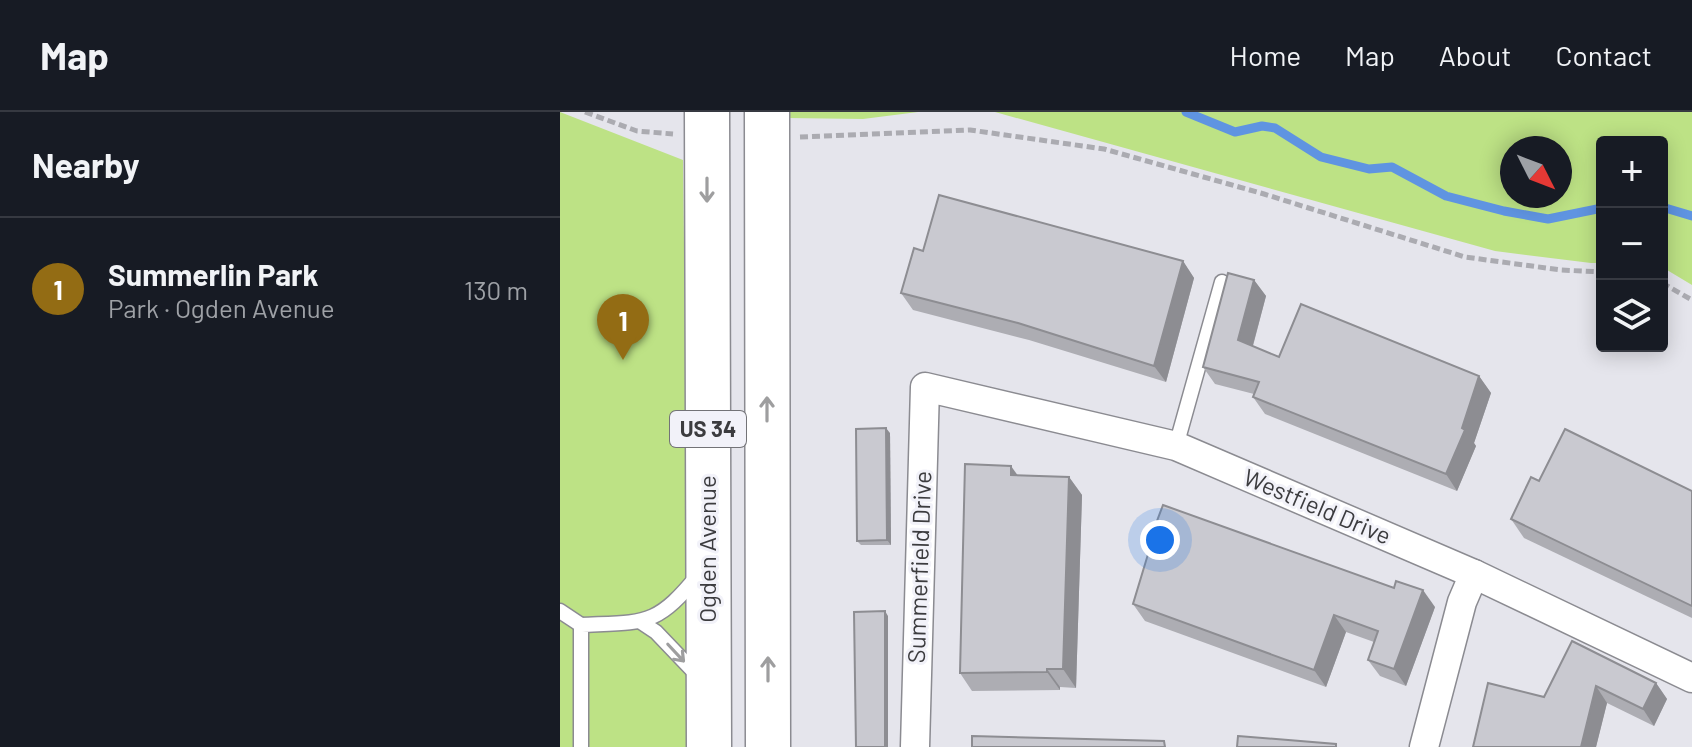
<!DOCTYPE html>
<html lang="en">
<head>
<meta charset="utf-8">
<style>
  body { margin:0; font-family:Barlow,sans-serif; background:#20242c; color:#f1f3f6 }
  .controls { position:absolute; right:24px; top:24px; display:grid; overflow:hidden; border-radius:8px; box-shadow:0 4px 20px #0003 }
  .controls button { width:72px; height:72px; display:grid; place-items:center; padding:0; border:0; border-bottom:2px solid #363941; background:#171b24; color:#f1f3f6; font:40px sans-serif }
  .compass { position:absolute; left:940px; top:24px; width:72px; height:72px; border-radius:50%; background:#171b24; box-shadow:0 4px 20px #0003; rotate:132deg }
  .you { position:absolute; left:600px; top:428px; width:28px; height:28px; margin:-20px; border:6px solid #fff; border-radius:50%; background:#1a73e8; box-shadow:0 0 0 12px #1a73e833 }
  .badge { display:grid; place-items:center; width:52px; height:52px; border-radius:50%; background:#936c14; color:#fff; font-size:26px; font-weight:700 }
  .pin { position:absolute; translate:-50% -66px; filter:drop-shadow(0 2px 4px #0008) }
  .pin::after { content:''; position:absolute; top:42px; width:28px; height:24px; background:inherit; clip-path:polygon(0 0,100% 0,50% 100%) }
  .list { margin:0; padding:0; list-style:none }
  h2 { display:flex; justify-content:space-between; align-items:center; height:104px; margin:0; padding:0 32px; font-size:34px }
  h2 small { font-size:26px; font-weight:400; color:#9ea1a6 }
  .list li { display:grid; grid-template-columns:52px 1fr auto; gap:24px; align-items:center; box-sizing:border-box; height:144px; padding:0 32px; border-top:2px solid #363941 }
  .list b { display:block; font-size:30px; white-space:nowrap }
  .list p { margin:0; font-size:26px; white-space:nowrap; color:#9ea1a6 }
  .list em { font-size:26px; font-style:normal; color:#9ea1a6 }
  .icon { flex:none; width:44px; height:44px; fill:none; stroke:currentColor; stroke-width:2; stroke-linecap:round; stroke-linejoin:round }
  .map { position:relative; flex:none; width:1132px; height:635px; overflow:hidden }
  header { display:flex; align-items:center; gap:48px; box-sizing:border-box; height:112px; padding:0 40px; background:#171b24; border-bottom:2px solid #363941 }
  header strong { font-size:38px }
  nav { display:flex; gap:44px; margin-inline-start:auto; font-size:28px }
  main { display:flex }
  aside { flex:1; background:#171b24 }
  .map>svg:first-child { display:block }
</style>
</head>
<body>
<header>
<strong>Map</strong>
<nav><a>Home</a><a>Map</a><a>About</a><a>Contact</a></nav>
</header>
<main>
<aside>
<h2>Nearby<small></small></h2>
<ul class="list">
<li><span class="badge">1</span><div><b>Summerlin Park</b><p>Park · Ogden Avenue</p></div><em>130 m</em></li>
</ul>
</aside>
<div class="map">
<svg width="1132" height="635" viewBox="0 0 1132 635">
  <rect width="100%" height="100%" fill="#e5e5ec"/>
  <g fill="#bde285" fill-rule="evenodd">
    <polygon points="0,0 123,48 130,635 0,635"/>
    <polygon points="228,0 358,0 303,7 228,6"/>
    <path d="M 435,0 L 1132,0 L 1132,173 L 1102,155 L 1102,30 L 1042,30 L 1042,151 L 1031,151 L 935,139 ZM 1000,36 L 1000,84 L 952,84 L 952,36 Z"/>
  </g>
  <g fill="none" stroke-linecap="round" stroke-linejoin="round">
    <g stroke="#5f94e1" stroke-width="9">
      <polyline points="626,0 675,20 702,14 715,16 761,45 809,57 832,55 886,84 944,99 988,107 1042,96"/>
      <polyline points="1102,95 1132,104"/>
    </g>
    <g stroke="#8b8b91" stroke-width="17">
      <g id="service">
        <polyline points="616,334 662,170"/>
        <polyline points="0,499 21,513"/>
        <polyline points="81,510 96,520 139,565"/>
        <path d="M 21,635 L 21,513 C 86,510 96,515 139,462"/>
      </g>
    </g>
    <g stroke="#8b8b91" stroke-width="31">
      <g id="minor">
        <polyline points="355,635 365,275 616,334 914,462 1132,566"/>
        <polyline points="864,635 902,490 914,462"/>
      </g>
    </g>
    <g stroke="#8b8b91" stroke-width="47">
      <g id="primary">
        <polyline points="147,0 149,635"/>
        <polyline points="207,0 208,635"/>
      </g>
    </g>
    <g stroke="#ababb1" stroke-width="5" stroke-dasharray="8 4" stroke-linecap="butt">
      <polyline points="25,0 77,19 113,22"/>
      <polyline points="240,25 410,18 544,37 704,82 905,145 1001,158 1042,160"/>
      <polyline points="1102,171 1132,188"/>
    </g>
    <use href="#service" stroke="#fff" stroke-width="14"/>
    <use href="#minor" stroke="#fff" stroke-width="28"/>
    <use href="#primary" stroke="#fff" stroke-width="44"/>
  </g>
  <g fill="#adadb3">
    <polygon points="363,139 623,149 634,166 606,270 469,228 353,198 341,181"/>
    <polygon points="694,168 706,184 693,234 719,245 919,264 931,281 914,331 916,334 897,379 705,302 693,285 694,282 655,272 643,255"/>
    <polygon points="330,321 331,433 301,433 297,429"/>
    <polygon points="458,363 509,365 522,383 516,576 500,575 500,578 412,579 400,561"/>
    <polygon points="979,369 1132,379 1132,506 964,426 951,407"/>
    <polygon points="586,438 875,495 846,574 820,564 808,548 814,530 786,520 766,575 585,509 573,492 588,442"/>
    <polygon points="1012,529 1096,571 1107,587 1094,614 1047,591 1036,635 913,635 984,585"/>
  </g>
  <g fill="#8d8d92">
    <polygon points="623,149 634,166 606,270 594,254"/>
    <polygon points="694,168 706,184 690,244 678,228"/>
    <polygon points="919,264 931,281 914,331 916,334 897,379 886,362"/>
    <polygon points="326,316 330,321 331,433 327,428"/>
    <polygon points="451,354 464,372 451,363"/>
    <polygon points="509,365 522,383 516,576 503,557"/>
    <polygon points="863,478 875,495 846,574 834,557"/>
    <polygon points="325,499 328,504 328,635 325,635"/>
    <polygon points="774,503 786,520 766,575 754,558"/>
    <polygon points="487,557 500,575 500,578 487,560"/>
    <polygon points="1096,571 1107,587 1094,614 1083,597"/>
    <polygon points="1036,574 1047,591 1036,635 1021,635"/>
  </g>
  <g fill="#c9c9d0" stroke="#8d8d92" stroke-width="2">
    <polygon points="379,83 623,149 594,254 458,211 341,181 354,136 363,139"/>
    <polygon points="668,161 694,168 678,228 719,245 741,192 919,264 902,316 905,318 886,362 693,285 699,270 643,255"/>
    <polygon points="326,316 327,428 297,429 296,317"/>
    <polygon points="1005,317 1132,379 1132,494 951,407 971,365 979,369"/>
    <polygon points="405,352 451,354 451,363 509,365 503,557 487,557 487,560 400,561"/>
    <polygon points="603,393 834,476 836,469 863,478 834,557 808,548 818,519 774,503 754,558 573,492 589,439 586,438"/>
    <polygon points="325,499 325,635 296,635 294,500"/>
    <polygon points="1012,529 1096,571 1083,597 1036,574 1021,635 913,635 928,571 984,585"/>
    <polygon points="412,624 604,629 605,635 412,635"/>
    <polygon points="678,624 776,632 776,635 677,635"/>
  </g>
  <defs><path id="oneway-shaft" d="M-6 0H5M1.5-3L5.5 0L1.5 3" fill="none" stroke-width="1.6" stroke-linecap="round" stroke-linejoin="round" transform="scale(2)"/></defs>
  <g stroke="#9e9e9f">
    <use href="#oneway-shaft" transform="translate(147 78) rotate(90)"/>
    <use href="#oneway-shaft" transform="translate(207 297) rotate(-90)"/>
    <use href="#oneway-shaft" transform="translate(116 541) rotate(47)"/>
    <use href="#oneway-shaft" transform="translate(208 557) rotate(-90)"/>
  </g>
  <g text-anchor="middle" stroke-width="6" stroke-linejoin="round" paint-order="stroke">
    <rect fill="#f2f2f9" stroke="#737377" stroke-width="2" x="110" y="299" width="76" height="36" rx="6"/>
    <g font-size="22" font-weight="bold" fill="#3c3c3f">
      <text x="148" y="325">US 34</text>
    </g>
    <g font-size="24" fill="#3c3c3f" stroke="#f2f2f9">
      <text transform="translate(757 395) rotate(23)" y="8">Westfield Drive</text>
      <text transform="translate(148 437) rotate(-90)" y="8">Ogden Avenue</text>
      <text transform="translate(360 455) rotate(-88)" y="8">Summerfield Drive</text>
    </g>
  </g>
</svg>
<div class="controls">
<button>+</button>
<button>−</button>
<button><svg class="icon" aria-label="layers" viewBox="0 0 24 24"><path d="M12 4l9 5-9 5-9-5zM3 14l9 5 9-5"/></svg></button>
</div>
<svg class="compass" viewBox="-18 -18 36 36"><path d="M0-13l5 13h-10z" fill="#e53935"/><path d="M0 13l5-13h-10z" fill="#9ea1a6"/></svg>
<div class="you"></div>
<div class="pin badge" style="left:63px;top:248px">1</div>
</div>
</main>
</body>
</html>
